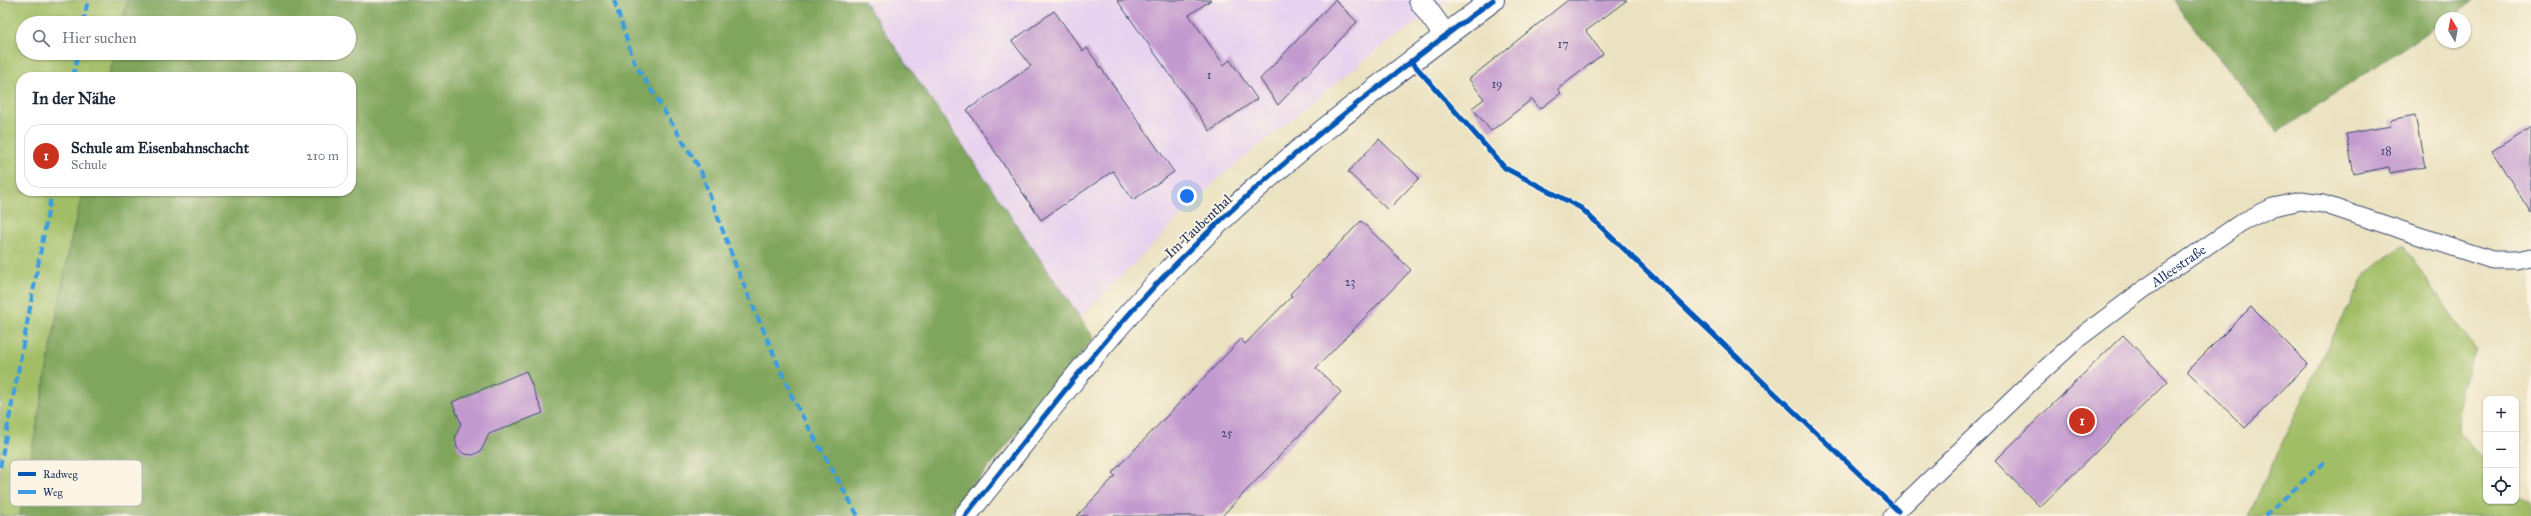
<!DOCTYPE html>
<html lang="de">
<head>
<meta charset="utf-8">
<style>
  body { margin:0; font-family:"IM FELL Great Primer",serif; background:#f2f2f3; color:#1f2937 }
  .controls { position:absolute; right:12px; bottom:12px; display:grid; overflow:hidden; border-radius:8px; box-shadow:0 1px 3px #0004 }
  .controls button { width:36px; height:36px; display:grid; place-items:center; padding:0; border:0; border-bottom:1px solid #e0e1e3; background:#fff; color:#1f2937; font:20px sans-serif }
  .compass { position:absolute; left:2435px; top:12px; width:36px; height:36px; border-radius:50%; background:#fff; box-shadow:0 1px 3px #0004; rotate:350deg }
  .you { position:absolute; left:1187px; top:196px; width:14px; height:14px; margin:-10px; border:3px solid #fff; border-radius:50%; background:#1a73e8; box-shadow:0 0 0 6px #1a73e833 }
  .badge { display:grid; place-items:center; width:26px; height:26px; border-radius:50%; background:#c8321e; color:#fff; font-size:13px; font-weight:700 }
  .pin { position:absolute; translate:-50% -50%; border:2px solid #fff; box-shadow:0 1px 4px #0006 }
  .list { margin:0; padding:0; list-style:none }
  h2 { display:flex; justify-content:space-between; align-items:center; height:52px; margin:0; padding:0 16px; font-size:17px }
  h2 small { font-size:13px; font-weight:400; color:#747a83 }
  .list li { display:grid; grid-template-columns:26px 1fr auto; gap:12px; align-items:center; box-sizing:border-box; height:64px; margin:0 8px 8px; padding:0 8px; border:1px solid #e0e1e3; border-radius:16px }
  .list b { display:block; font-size:15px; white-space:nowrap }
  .list p { margin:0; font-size:13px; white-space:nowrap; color:#747a83 }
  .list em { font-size:13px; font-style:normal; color:#747a83 }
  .icon { flex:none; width:22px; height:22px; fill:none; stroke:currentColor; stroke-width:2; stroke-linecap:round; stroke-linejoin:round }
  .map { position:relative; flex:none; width:2531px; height:516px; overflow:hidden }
  .search { position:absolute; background:#fff; box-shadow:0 1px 3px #0004; left:16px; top:16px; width:340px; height:44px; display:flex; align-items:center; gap:10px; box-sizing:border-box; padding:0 14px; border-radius:22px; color:#747a83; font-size:15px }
  .panel { position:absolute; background:#fff; box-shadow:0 1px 3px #0004; left:16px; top:72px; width:340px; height:124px; border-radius:16px }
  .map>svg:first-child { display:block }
</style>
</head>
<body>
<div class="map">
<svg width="2531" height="516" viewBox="0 0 2531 516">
  <rect width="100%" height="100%" fill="#fcf5e5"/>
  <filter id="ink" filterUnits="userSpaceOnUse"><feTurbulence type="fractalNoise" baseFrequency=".025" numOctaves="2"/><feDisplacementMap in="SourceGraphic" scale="8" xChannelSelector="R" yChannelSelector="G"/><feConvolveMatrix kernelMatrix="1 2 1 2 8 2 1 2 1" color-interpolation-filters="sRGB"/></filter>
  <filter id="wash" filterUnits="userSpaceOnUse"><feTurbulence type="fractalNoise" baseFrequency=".012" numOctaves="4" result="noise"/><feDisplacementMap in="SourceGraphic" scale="16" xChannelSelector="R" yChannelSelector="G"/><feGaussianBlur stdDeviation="0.9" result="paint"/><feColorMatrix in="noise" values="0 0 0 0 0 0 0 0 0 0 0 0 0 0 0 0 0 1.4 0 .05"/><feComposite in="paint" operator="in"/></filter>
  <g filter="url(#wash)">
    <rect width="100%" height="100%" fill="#ebe2c1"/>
    <polygon fill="#e7d2ef" points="863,0 1450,0 1376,51 1218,179 1080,318"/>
    <g fill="#a1be66" stroke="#5e7662">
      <polygon points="0,0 127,0 122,23 23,23 23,53 115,53 109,77 21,77 21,191 83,191 70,244 20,516 0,516"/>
      <polygon points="2403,245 2476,350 2460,390 2459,431 2486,461 2486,501 2516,501 2516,494 2531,502 2531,516 2248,516 2327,347 2367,273"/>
    </g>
    <g fill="#80a55b" stroke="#4e6a5c">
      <polygon points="127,0 863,0 1094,338 949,516 20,516 70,244 83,191 351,191 351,77 109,77 115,53 349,53 349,23 122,23"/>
      <polygon points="2172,0 2475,0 2448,18 2441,18 2441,23 2278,132"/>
    </g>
    <g id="blocks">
      <g fill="#c39acf">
        <polygon points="1117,0 1211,0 1189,15 1224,65 1230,60 1257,99 1210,131"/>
        <polygon points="1335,0 1357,22 1278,105 1260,79"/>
        <polygon points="1568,0 1627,0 1586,31 1603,54 1558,89 1561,93 1540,109 1532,99 1491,131 1472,108 1484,99 1469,79"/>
        <polygon points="1054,11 1083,51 1087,48 1174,172 1133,200 1113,171 1041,220 967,110 1031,66 1012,41"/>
        <polygon points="2415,115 2425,167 2390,173 2389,167 2354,174 2346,134 2391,126 2390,120"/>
        <polygon points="2531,127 2531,213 2492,151"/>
        <polygon points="1379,139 1419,178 1388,210 1348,172"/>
        <polygon points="1361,221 1411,270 1316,368 1341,392 1222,516 1077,516 1115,476 1112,473 1241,339 1245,344 1292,296 1290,294"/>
        <polygon points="2251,307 2308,364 2245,428 2187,371"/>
        <polygon points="2123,335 2168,381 2040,507 1995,461"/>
        <polygon points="526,371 543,413 489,434 481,451 473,455 464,454 457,448 455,438 461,423 452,402"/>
      </g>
    </g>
  </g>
  <g filter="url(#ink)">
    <use href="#blocks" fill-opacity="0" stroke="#3a4a6d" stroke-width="1"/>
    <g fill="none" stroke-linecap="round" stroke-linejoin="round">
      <g stroke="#3a4a6d" stroke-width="19">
        <g id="service">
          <path id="s1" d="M 1892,516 L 2034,379 L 2079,338 L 2144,289 L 2242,222 L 2273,207 L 2301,201 L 2323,204 L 2492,260 L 2516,260 L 2531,257"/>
        </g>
      </g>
      <g stroke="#3a4a6d" stroke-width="24">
        <g id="minor">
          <polyline points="1420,0 1445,35"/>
          <path d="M 965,516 C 1032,433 1096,346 1170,270 C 1268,169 1380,84 1493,0"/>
        </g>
      </g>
      <use href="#service" stroke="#fff" stroke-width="17"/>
      <use href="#minor" stroke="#fff" stroke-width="22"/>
      <g stroke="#3b9de6" stroke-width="4" stroke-dasharray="8 4" stroke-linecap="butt">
        <polyline points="614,0 634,62 700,169 737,269 794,401 858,516"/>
        <polyline points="83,23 88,0"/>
        <polyline points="73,77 78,53"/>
        <polyline points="0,467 52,191"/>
        <polyline points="2265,516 2324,462"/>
      </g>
      <g stroke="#fcf5e5" stroke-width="8">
        <g id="cycleway">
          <polyline points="1411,61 1505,168 1581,208 1898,511"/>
          <path d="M 965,516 C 1032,433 1096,346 1170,270 C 1268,169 1380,84 1493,0"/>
        </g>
      </g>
      <use href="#cycleway" stroke="#0057b8" stroke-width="5"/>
    </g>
  </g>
  <g text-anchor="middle" stroke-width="3.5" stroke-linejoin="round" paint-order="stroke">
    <g font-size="12" fill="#454a7a">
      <text x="1563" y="48">17</text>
      <text x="1209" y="79">1</text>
      <text x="1497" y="88">19</text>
      <text x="2386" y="155">18</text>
      <text x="1350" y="286">23</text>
      <text x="1227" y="437">25</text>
    </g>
    <g font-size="14" fill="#1b2f5e" stroke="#fcf5e5">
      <text transform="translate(1198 226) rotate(-43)" y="5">Im Taubenthal</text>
      <text dy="5" stroke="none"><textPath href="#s1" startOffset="381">Alleestraße</textPath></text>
    </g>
  </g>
  <rect x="10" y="460" width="132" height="46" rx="6" fill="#fcf5e5" stroke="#b8babc" stroke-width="1"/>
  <rect x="18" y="472" width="18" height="4" fill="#0057b8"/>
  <rect x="18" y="490" width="18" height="4" fill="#3b9de6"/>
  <g font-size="11" fill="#1b2f5e">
    <text x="43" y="478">Radweg</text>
    <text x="43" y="496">Weg</text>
  </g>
</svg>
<div class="controls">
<button>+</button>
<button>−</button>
<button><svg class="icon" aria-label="locate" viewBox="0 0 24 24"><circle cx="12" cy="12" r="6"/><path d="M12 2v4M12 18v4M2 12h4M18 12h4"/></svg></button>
</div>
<svg class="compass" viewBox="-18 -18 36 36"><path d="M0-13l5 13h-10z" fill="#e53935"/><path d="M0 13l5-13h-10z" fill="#747a83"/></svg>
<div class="you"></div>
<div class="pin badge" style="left:2082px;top:421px">1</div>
<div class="search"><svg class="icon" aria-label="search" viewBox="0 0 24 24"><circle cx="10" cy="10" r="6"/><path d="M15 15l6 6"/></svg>Hier suchen</div>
<section class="panel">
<h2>In der Nähe<small></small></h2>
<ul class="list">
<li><span class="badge">1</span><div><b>Schule am Eisenbahnschacht</b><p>Schule</p></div><em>210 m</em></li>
</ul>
</section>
</div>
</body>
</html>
